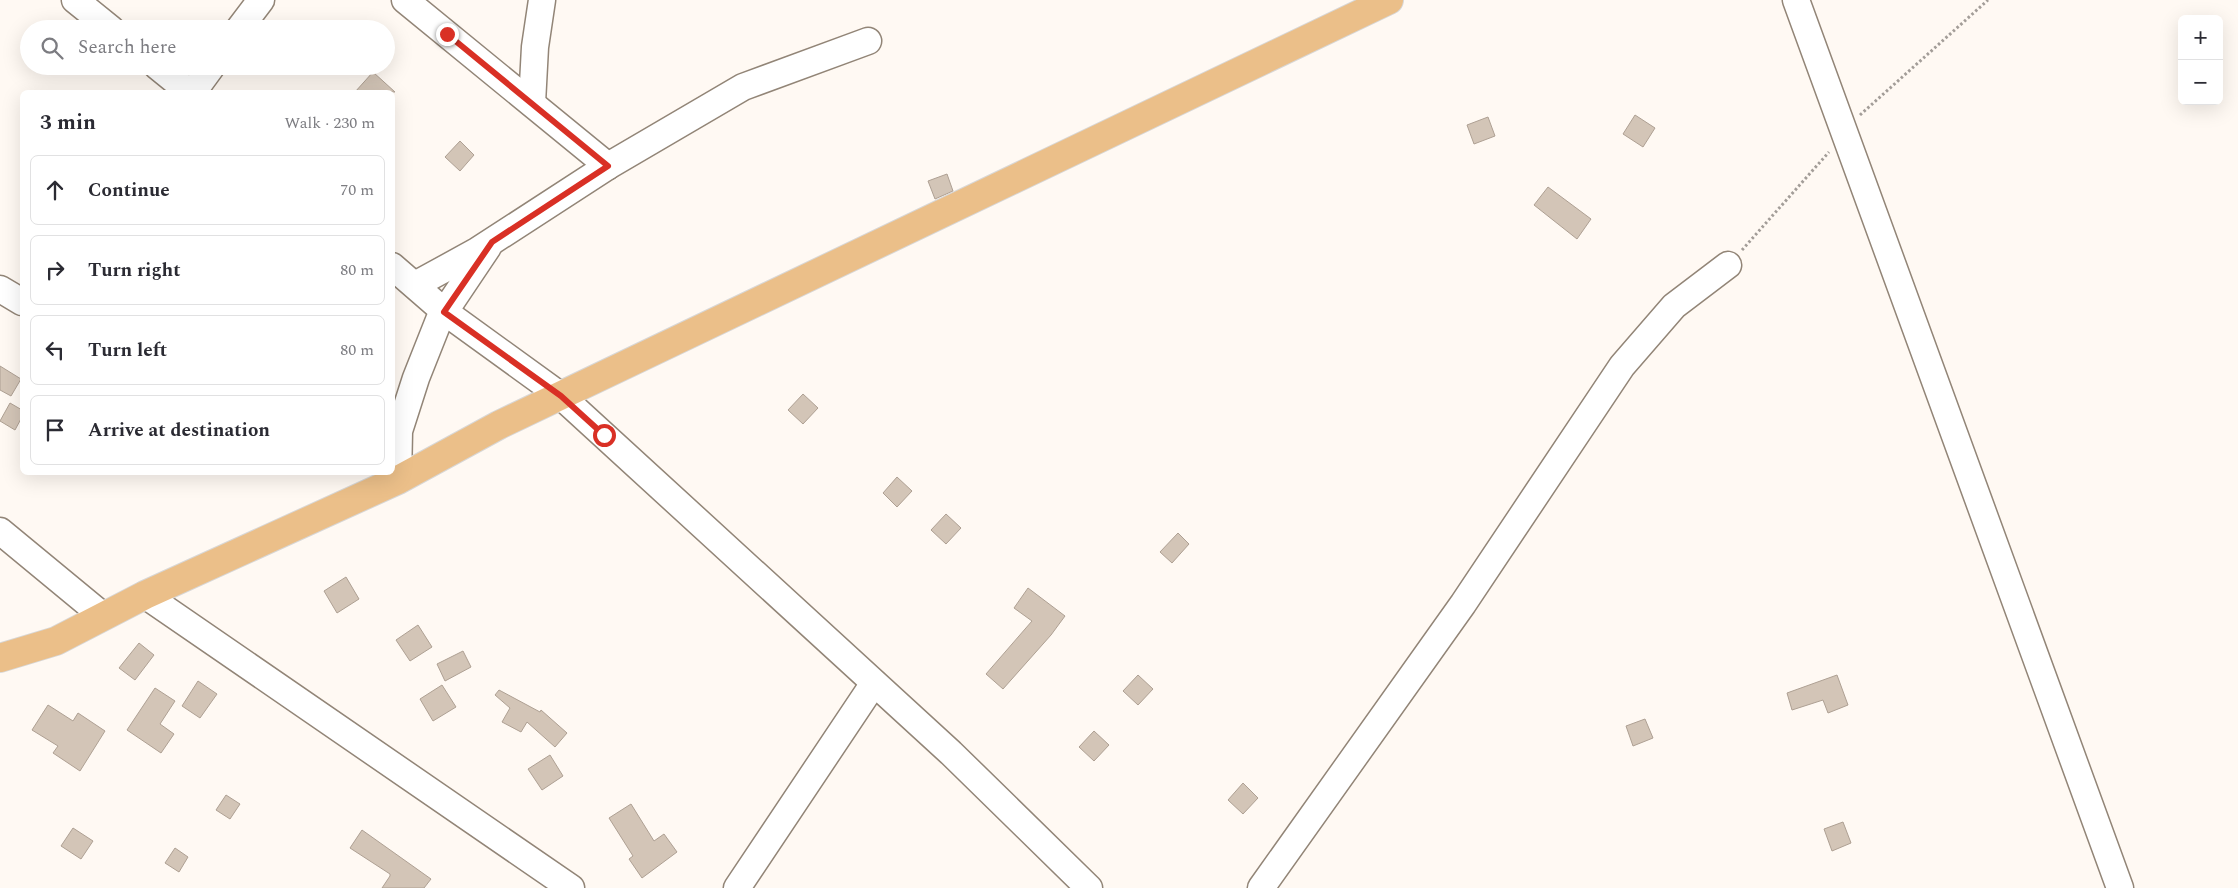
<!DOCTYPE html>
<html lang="en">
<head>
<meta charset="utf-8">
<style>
  body { margin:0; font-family:Spectral,serif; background:#f7f7f7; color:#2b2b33 }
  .controls { position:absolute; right:15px; top:15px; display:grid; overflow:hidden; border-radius:8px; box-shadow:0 5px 20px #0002 }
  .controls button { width:45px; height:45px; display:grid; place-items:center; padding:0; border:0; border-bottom:1px solid #e1e1e2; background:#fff; color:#2b2b33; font:25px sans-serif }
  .stop { position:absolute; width:15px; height:15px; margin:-11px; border:4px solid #d93025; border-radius:50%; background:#fff }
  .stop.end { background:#d93025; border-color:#fff; box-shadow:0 1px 5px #0008 }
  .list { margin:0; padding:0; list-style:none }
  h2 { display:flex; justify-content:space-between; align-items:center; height:65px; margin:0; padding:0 20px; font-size:21px }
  h2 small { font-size:16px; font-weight:400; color:#7c7c81 }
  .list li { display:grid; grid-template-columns:32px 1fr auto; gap:15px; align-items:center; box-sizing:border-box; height:70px; margin:0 10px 10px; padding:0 10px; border:1px solid #e1e1e2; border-radius:8px }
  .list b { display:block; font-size:19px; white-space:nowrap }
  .list em { font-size:16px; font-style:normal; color:#7c7c81 }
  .icon { flex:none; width:28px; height:28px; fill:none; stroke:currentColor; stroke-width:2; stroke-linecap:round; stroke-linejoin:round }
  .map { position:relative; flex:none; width:2238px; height:888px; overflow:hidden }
  .search { position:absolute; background:#fff; box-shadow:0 5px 20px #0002; left:20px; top:20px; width:375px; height:55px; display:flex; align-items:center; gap:12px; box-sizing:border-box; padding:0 18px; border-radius:28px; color:#7c7c81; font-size:19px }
  .panel { position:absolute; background:#fff; box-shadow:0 5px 20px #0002; left:20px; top:90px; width:375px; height:385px; border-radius:8px }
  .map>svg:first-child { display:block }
</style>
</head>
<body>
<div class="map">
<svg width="2238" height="888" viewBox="0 0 2238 888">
  <rect width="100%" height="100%" fill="#fff9f3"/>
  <g fill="#d3c5b7" stroke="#aea093">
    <polygon points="373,72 395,92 355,92"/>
    <polygon points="1635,115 1655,128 1643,147 1623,134"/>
    <polygon points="1488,117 1495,136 1474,144 1467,125"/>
    <polygon points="460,141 474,155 460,171 445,157"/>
    <polygon points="947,174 953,191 935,199 928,181"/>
    <polygon points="1548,187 1591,219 1577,239 1534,205"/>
    <polygon points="0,366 21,379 11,396 0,390"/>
    <polygon points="803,394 818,408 803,424 788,410"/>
    <polygon points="10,403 22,410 22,417 15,430 0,421"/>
    <polygon points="897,477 912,491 897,507 883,493"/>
    <polygon points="946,514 961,528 946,544 931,530"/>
    <polygon points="1178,533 1189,544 1172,563 1160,552"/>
    <polygon points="346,577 359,599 337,613 324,591"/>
    <polygon points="1028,588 1065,616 1051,635 1003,689 986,674 1032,621 1014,608"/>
    <polygon points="418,625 432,647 410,661 396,640"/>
    <polygon points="139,643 154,655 135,680 119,668"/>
    <polygon points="463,651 471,667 445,681 437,664"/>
    <polygon points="1138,675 1153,689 1138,705 1123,691"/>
    <polygon points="1837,675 1848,705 1828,713 1823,700 1792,710 1787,693"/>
    <polygon points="198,681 217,694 200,718 182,706"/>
    <polygon points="442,685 456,707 433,721 420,699"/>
    <polygon points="155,688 175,701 160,724 174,734 161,753 127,730"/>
    <polygon points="499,690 540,712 541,710 567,733 555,747 527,722 521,732 502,722 510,708 495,695"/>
    <polygon points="48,705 73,721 78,713 105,731 80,771 53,753 58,746 32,730"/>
    <polygon points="1645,719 1653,738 1633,746 1626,726"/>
    <polygon points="1094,731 1109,745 1094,761 1079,747"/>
    <polygon points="550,755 563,776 542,790 528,769"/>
    <polygon points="1243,783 1258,798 1243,814 1228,800"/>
    <polygon points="226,795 240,804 230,819 216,810"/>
    <polygon points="631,804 654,841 664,834 677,852 642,878 629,859 633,856 609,818"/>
    <polygon points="1843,822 1851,843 1832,851 1824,829"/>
    <polygon points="73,828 93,841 81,859 61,846"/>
    <polygon points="362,830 431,879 424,888 382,888 390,876 390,874 350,848"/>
    <polygon points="175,848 188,857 179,872 165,863"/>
  </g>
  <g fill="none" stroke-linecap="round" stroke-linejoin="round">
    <g stroke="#928577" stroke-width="29">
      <g id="minor">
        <polyline points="75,0 111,29"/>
        <polyline points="405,0 608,166"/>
        <polyline points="1796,0 2120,888"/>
        <polyline points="239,29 261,0"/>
        <polyline points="157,66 189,92"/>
        <polyline points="193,92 212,66"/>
        <polyline points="532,103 535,47 542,0"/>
        <polyline points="392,266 445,312 561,396 951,753 1089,888"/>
        <polyline points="415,285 477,251 608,166 743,87 868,41"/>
        <polyline points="0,289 22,302"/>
        <polyline points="398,480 399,431 416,378 439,320 488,247"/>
        <polyline points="0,531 103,616"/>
        <polyline points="145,595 571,888"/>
        <polyline points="737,888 874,683"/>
        <polyline points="1261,888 1463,604 1622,366 1674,306 1728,265"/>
      </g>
    </g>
    <g stroke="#d8d7d6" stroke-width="30">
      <polyline id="major" points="0,658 56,641 145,595 398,480 499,425 1389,0"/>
    </g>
    <g stroke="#a39d98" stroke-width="3" stroke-dasharray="2.5 2.5" stroke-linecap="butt">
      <polyline points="1860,115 1988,0"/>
      <polyline points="1742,250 1829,152"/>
    </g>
    <use href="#minor" stroke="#fff" stroke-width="26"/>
    <use href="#major" stroke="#ebbf89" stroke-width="28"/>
  </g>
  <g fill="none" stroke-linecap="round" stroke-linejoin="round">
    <polyline stroke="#d93025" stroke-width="6" points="447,34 608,166 492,242 444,312 561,396 604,435"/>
  </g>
</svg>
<div class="controls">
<button>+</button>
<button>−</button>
</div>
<div class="stop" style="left:604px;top:435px"></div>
<div class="stop end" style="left:447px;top:34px"></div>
<div class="search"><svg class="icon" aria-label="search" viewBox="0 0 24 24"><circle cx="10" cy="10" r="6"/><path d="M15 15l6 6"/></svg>Search here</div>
<section class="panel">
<h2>3 min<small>Walk · 230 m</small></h2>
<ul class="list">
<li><svg class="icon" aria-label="ahead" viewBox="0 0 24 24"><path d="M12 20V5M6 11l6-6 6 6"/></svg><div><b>Continue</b></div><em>70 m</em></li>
<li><svg class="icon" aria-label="right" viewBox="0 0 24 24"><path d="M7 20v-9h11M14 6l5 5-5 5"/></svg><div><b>Turn right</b></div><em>80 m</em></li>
<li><svg class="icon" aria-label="left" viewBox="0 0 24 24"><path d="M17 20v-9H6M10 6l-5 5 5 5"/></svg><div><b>Turn left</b></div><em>80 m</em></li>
<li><svg class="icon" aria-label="arrive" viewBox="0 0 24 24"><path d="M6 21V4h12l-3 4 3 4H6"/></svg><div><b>Arrive at destination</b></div></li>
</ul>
</section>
</div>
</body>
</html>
